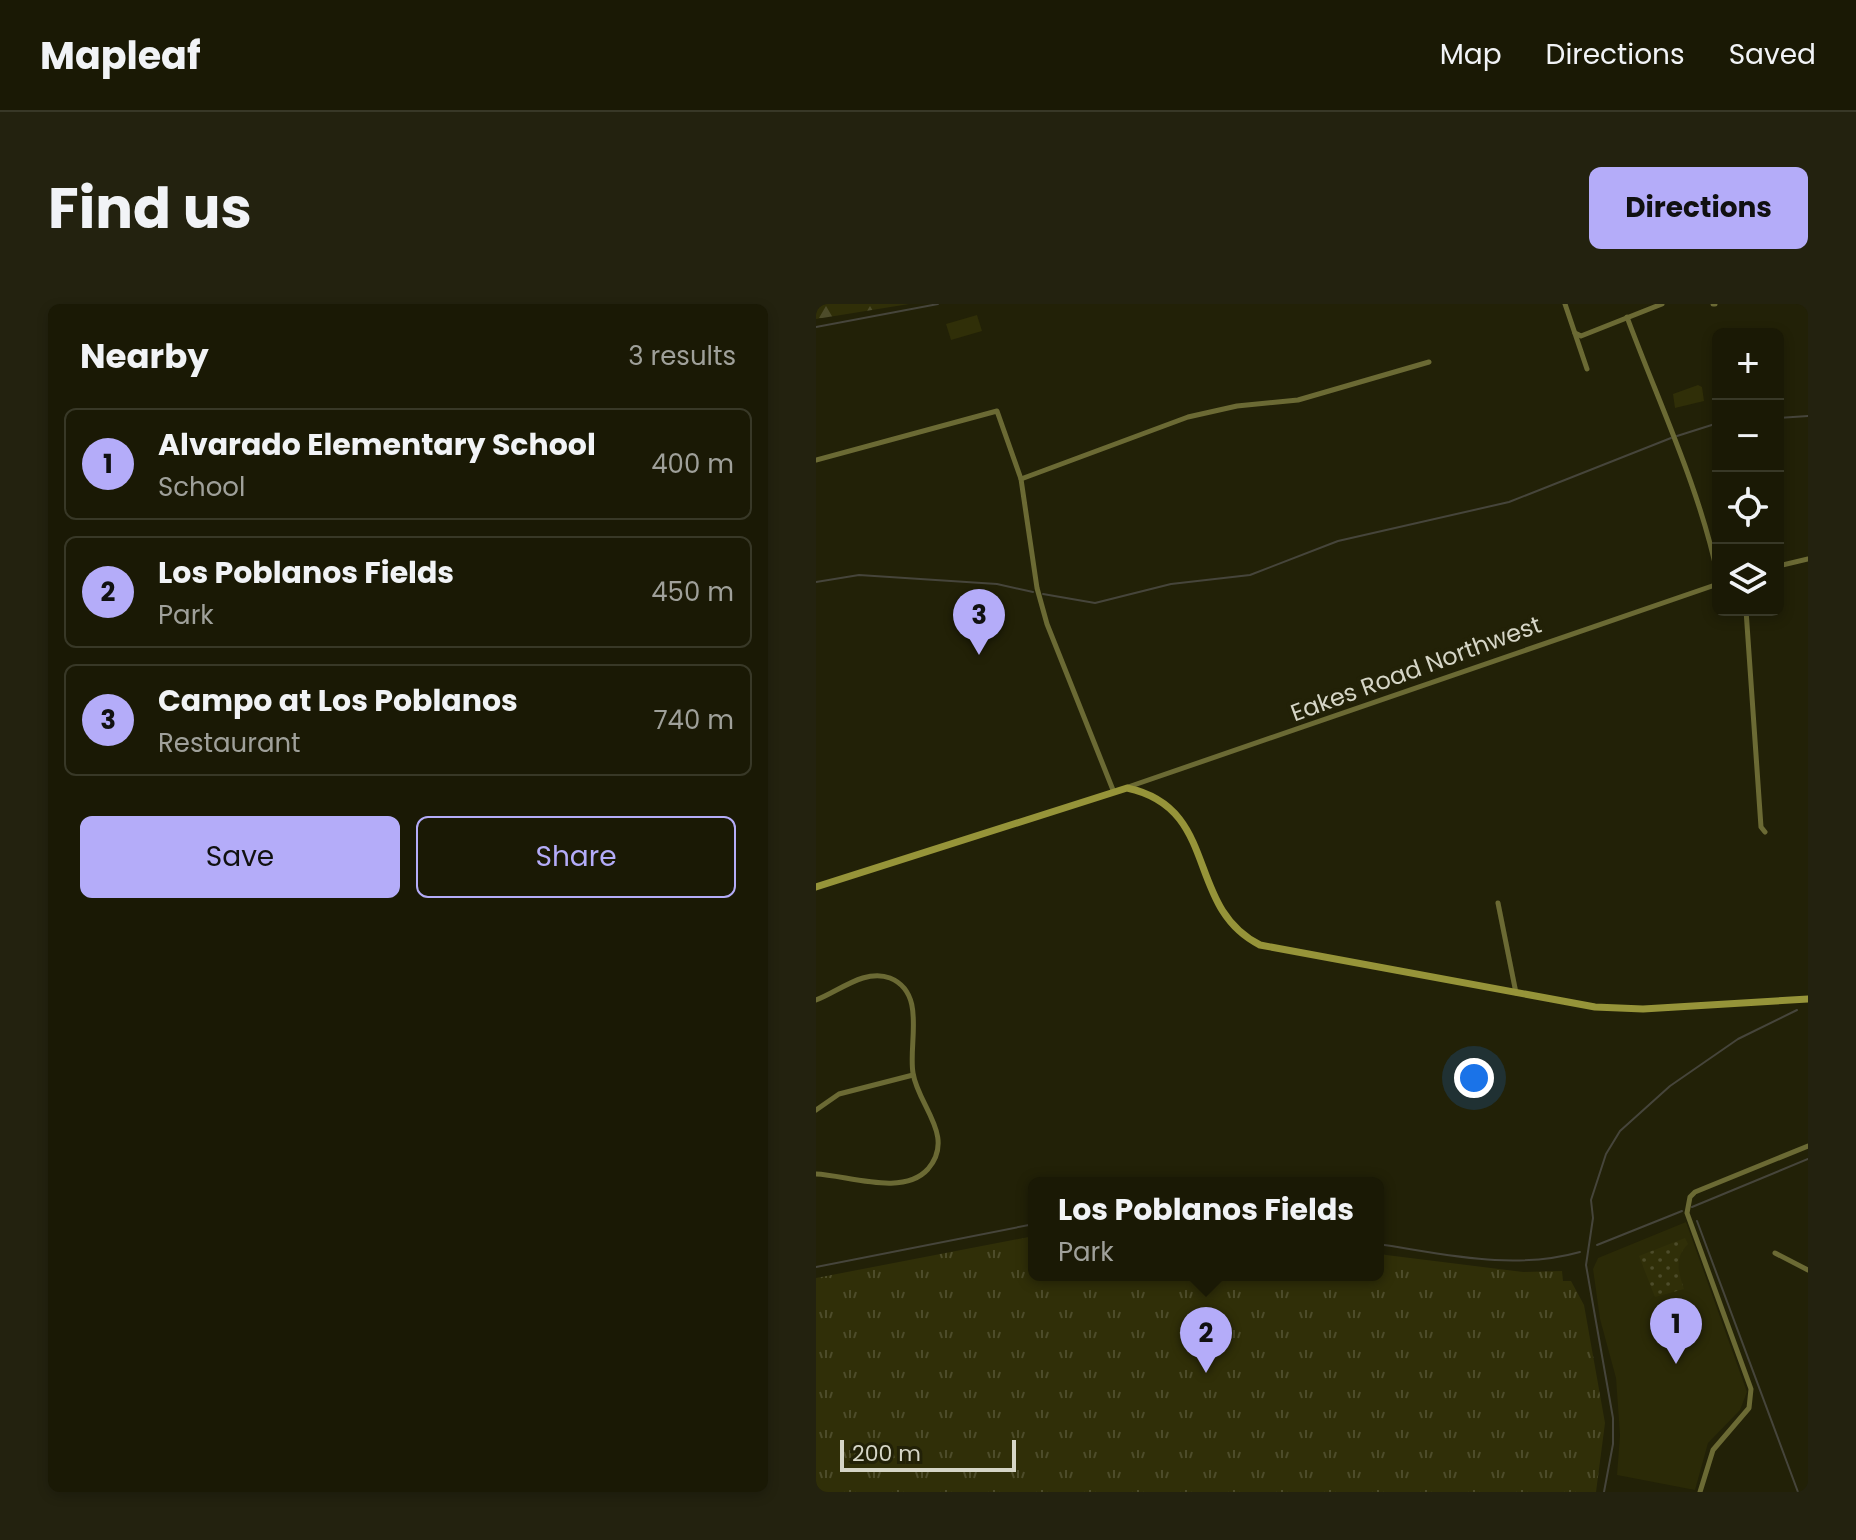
<!DOCTYPE html>
<html lang="en">
<head>
<meta charset="utf-8">
<style>
  body { margin:0; font-family:Poppins,sans-serif; background:#23220f; color:#f1f3f6 }
  .controls { position:absolute; right:24px; top:24px; display:grid; overflow:hidden; border-radius:12px; box-shadow:0 4px 12px #0003 }
  .controls button { width:72px; height:72px; display:grid; place-items:center; padding:0; border:0; border-bottom:2px solid #383827; background:#1a1905; color:#f1f3f6; font:40px sans-serif }
  .scale { position:absolute; left:24px; bottom:20px; width:176px; box-sizing:border-box; padding-left:8px; border:4px solid #d5d5c6; border-top:0; font-size:22px; line-height:28px; white-space:nowrap; color:#d5d5c6; -webkit-text-stroke:6px #222107; paint-order:stroke }
  .you { position:absolute; left:658px; top:774px; width:28px; height:28px; margin:-20px; border:6px solid #fff; border-radius:50%; background:#1a73e8; box-shadow:0 0 0 12px #1a73e833 }
  .badge { display:grid; place-items:center; width:52px; height:52px; border-radius:50%; background:#b4acf9; color:#111; font-size:26px; font-weight:700 }
  .pin { position:absolute; translate:-50% -66px; filter:drop-shadow(0 2px 4px #0008) }
  .pin::after { content:''; position:absolute; top:42px; width:28px; height:24px; background:inherit; clip-path:polygon(0 0,100% 0,50% 100%) }
  .popup { position:absolute; left:212px; top:873px; width:356px; height:104px; box-sizing:border-box; display:grid; place-content:center; border-radius:12px; background:#1a1905; filter:drop-shadow(0 2px 6px #0005); font-size:26px; white-space:nowrap; color:#9fa09a }
  .popup b { font-size:30px; color:#f1f3f6 }
  .popup::after { content:''; position:absolute; left:50%; top:100%; margin-left:-16px; border:16px solid transparent; border-top-color:#1a1905 }
  .list { margin:0; padding:0; list-style:none }
  h2 { display:flex; justify-content:space-between; align-items:center; height:104px; margin:0; padding:0 32px; font-size:34px }
  h2 small { font-size:26px; font-weight:400; color:#9fa09a }
  .list li { display:grid; grid-template-columns:52px 1fr auto; gap:24px; align-items:center; box-sizing:border-box; height:112px; margin:0 16px 16px; padding:0 16px; border:2px solid #383827; border-radius:12px }
  .list b { display:block; font-size:30px; white-space:nowrap }
  .list p { margin:0; font-size:26px; white-space:nowrap; color:#9fa09a }
  .list em { font-size:26px; font-style:normal; color:#9fa09a }
  .actions { display:flex; gap:16px; padding:24px 32px }
  .actions a { flex:1; padding:18px 0; border:2px solid #b4acf9; border-radius:12px; text-align:center; font-size:28px; color:#b4acf9 }
  .actions .main { background:#b4acf9; color:#111 }
  .icon { flex:none; width:44px; height:44px; fill:none; stroke:currentColor; stroke-width:2; stroke-linecap:round; stroke-linejoin:round }
  .map { position:relative; flex:none; width:992px; height:1188px; overflow:hidden; border-radius:12px }
  header { display:flex; align-items:center; gap:48px; box-sizing:border-box; height:112px; padding:0 40px; background:#1a1905; border-bottom:2px solid #383827 }
  header strong { font-size:38px }
  nav { display:flex; gap:44px; margin-inline-start:auto; font-size:28px }
  .intro { display:flex; align-items:center; justify-content:space-between; box-sizing:border-box; height:192px; padding:0 48px }
  h1 { margin:0; font-size:56px }
  .button { padding:20px 36px; border-radius:12px; background:#b4acf9; color:#111; font-size:28px; font-weight:700 }
  main { display:flex; gap:48px; padding:0 48px }
  aside { flex:1; background:#1a1905; border-radius:12px; box-shadow:0 4px 12px #0003 }
  .map>svg:first-child { display:block }
</style>
</head>
<body>
<header>
<strong>Mapleaf</strong>
<nav><a>Map</a><a>Directions</a><a>Saved</a></nav>
</header>
<div class="intro"><h1>Find us</h1><a class="button">Directions</a></div>
<main>
<aside>
<h2>Nearby<small>3 results</small></h2>
<ul class="list">
<li><span class="badge">1</span><div><b>Alvarado Elementary School</b><p>School</p></div><em>400 m</em></li>
<li><span class="badge">2</span><div><b>Los Poblanos Fields</b><p>Park</p></div><em>450 m</em></li>
<li><span class="badge">3</span><div><b>Campo at Los Poblanos</b><p>Restaurant</p></div><em>740 m</em></li>
</ul>
<div class="actions"><a class="main">Save</a><a>Share</a></div>
</aside>
<div class="map">
<svg width="992" height="1188" viewBox="0 0 992 1188">
  <defs>
    <pattern id="grass-dots" width="8" height="8" patternUnits="userSpaceOnUse" patternTransform="scale(2)"><rect width="8" height="8" fill="#302f08"/><path d="M2 2h.1M6 6h.1" fill="none" stroke="#4d4c2a" stroke-width="1.8" stroke-linecap="round"/></pattern>
    <pattern id="forest-firs" width="22" height="20" patternUnits="userSpaceOnUse" patternTransform="scale(2)"><rect width="22" height="20" fill="#302f08"/><path d="M5 1l3.5 6h-7zM16 11l3.5 6h-7z" fill="#4d4c2a"/></pattern>
    <pattern id="park-tufts" width="24" height="20" patternUnits="userSpaceOnUse" patternTransform="scale(2)"><rect width="24" height="20" fill="#302f08"/><path d="M3 7l-1-3M5 7V3M7 7l1-3M15 17l-1-3M17 17v-4M19 17l1-3" fill="none" stroke="#4d4c2a"/></pattern>
  </defs>
  <rect width="100%" height="100%" fill="#222107"/>
  <polygon fill="#2b2a07" points="870,918 931,1088 924,1106 892,1139 879,1186 801,1171 804,1131 800,1074 784,1015 777,965 782,954"/>
  <path fill="url(#grass-dots)" d="M 869,934 L 872,940 C 858,954 862,967 868,985 L 839,993 L 823,952 Z"/>
  <polygon fill="url(#forest-firs)" points="0,0 93,0 0,15"/>
  <polygon fill="url(#park-tufts)" points="218,932 218,971 562,971 562,950 707,968 746,967 747,977 755,977 768,1001 789,1119 780,1188 0,1188 0,974"/>
  <g fill="#302f08">
    <polygon points="161,11 166,27 135,36 130,20"/>
    <polygon points="882,81 886,83 888,97 859,104 857,90"/>
  </g>
  <g fill="none" stroke-linecap="round" stroke-linejoin="round">
    <g stroke="#46453b" stroke-width="2">
      <polyline points="0,23 122,0"/>
      <polyline points="962,114 992,112"/>
      <polyline points="861,132 902,119"/>
      <polyline points="0,278 43,271 181,280 217,288"/>
      <polyline points="227,290 279,299 355,280 434,271 522,237 693,198 855,134"/>
      <polyline points="876,903 992,855"/>
      <polyline points="881,917 982,1188"/>
      <path d="M 562,940 C 629,950 696,967 764,948"/>
      <polyline points="781,941 866,907"/>
      <polyline points="0,963 218,920"/>
      <polyline points="788,1188 797,1140 797,1114 770,961 777,914 775,896 790,850 804,827 854,782 922,735 981,706"/>
    </g>
    <g stroke="#6b6a34" stroke-width="5">
      <polyline points="749,0 771,65"/>
      <polyline points="897,0 899,0"/>
      <path d="M 811,13 C 842,97 884,185 902,273"/>
      <polyline points="759,29 765,32 846,0"/>
      <polyline points="0,156 181,107 205,175 221,284 231,320 297,486"/>
      <polyline points="205,175 372,113 421,102 482,96 613,58"/>
      <polyline points="962,262 992,255"/>
      <polyline points="930,306 945,523 949,528"/>
      <polyline points="312,483 902,280"/>
      <polyline points="682,599 700,689"/>
      <path d="M 0,696 C 22,688 49,664 74,674 C 111,689 92,739 97,769 C 102,802 140,832 112,865 C 87,893 31,871 0,870"/>
      <polyline points="0,806 23,790 97,771"/>
      <polyline points="959,949 992,966"/>
      <polyline points="884,1188 897,1146 933,1104 935,1085 871,909 874,893 879,888 992,842"/>
    </g>
    <path stroke="#969439" stroke-width="7" d="M 0,583 L 311,484 C 405,504 368,603 444,641 L 779,703 L 827,705 L 992,695"/>
  </g>
  <g text-anchor="middle" stroke-width="8" stroke-linejoin="round" paint-order="stroke">
    <g font-size="24" fill="#d5d5c6" stroke="#222107">
      <text transform="translate(600 365) rotate(-20)" y="8">Eakes Road Northwest</text>
    </g>
  </g>
</svg>
<div class="controls">
<button>+</button>
<button>−</button>
<button><svg class="icon" aria-label="locate" viewBox="0 0 24 24"><circle cx="12" cy="12" r="6"/><path d="M12 2v4M12 18v4M2 12h4M18 12h4"/></svg></button>
<button><svg class="icon" aria-label="layers" viewBox="0 0 24 24"><path d="M12 4l9 5-9 5-9-5zM3 14l9 5 9-5"/></svg></button>
</div>
<div class="scale">200 m</div>
<div class="you"></div>
<div class="pin badge" style="left:860px;top:1060px">1</div>
<div class="pin badge" style="left:390px;top:1069px">2</div>
<div class="popup"><b>Los Poblanos Fields</b>Park</div>
<div class="pin badge" style="left:163px;top:351px">3</div>
</div>
</main>
</body>
</html>
